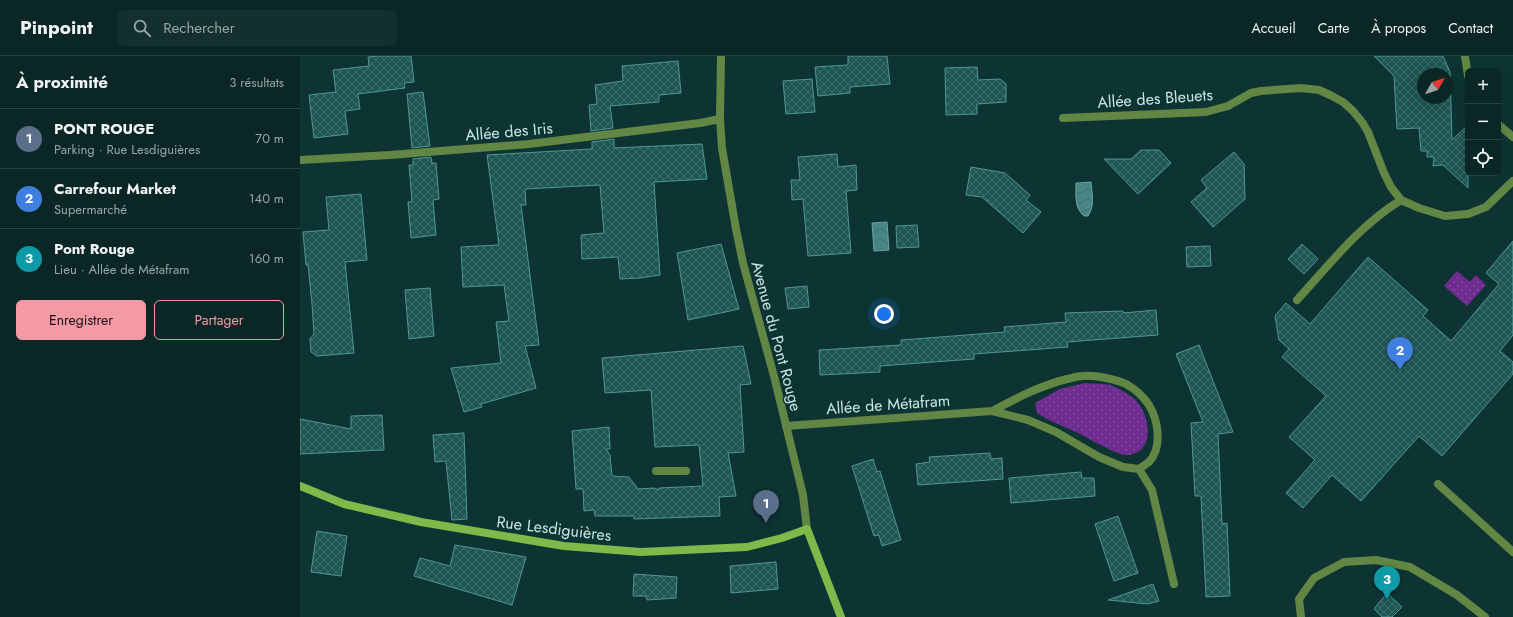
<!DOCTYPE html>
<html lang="fr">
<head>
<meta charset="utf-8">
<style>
  body { margin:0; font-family:Jost,sans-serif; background:#132f2e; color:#f1f3f6 }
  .controls { position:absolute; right:12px; top:12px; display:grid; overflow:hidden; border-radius:6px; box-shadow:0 4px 16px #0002 }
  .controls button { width:36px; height:36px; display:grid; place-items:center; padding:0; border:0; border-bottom:1px solid #2a4443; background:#0a2726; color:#f1f3f6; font:20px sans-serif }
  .compass { position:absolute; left:1117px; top:12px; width:36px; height:36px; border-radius:50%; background:#0a2726; box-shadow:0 4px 16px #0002; rotate:51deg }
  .you { position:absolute; left:584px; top:258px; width:14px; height:14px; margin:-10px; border:3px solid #fff; border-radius:50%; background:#1a73e8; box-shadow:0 0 0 6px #1a73e833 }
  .badge { display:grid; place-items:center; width:26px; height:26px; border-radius:50%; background:#f49aa4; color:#fff; font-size:13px; font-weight:700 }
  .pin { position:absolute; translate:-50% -33px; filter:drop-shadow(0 1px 2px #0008) }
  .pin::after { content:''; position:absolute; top:21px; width:14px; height:12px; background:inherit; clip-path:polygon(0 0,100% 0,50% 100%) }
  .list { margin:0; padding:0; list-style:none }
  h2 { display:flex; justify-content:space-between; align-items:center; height:52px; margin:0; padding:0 16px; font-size:17px }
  h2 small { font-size:13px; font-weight:400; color:#99a5a7 }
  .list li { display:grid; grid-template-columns:26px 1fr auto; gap:12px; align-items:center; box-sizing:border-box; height:60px; padding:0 16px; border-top:1px solid #2a4443 }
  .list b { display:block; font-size:15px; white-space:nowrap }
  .list p { margin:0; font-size:13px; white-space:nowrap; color:#99a5a7 }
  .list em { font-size:13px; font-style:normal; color:#99a5a7 }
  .actions { display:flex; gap:8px; padding:12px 16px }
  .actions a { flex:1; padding:9px 0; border:1px solid #f49aa4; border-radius:6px; text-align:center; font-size:14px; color:#f49aa4 }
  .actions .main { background:#f49aa4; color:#111 }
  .icon { flex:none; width:22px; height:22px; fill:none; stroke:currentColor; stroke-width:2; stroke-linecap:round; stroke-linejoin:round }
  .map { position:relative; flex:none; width:1213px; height:561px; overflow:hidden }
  header { display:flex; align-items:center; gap:24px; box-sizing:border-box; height:56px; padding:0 20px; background:#0a2726; border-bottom:1px solid #2a4443 }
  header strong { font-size:19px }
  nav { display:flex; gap:22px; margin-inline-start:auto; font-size:14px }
  .search { width:280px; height:36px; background:#132f2e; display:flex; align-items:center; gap:10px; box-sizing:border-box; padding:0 14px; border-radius:6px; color:#99a5a7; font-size:15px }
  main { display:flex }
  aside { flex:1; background:#0a2726 }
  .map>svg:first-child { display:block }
</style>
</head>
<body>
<header>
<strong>Pinpoint</strong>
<div class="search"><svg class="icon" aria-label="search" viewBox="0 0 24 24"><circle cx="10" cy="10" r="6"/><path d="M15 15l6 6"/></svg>Rechercher</div>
<nav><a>Accueil</a><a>Carte</a><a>À propos</a><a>Contact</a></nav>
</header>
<main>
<aside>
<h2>À proximité<small>3 résultats</small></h2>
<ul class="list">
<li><span class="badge" style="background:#5c6f8a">1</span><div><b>PONT ROUGE</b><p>Parking · Rue Lesdiguières</p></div><em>70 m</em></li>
<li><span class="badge" style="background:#3f7fe0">2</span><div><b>Carrefour Market</b><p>Supermarché</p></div><em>140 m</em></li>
<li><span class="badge" style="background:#0f9aa8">3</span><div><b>Pont Rouge</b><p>Lieu · Allée de Métafram</p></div><em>160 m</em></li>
</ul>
<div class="actions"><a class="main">Enregistrer</a><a>Partager</a></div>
</aside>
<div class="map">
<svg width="1213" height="561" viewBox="0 0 1213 561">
  <defs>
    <pattern id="grass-dots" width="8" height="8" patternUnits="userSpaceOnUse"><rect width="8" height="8" fill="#6f2c90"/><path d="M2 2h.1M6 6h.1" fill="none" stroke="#824b9f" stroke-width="1.8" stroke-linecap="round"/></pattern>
    <pattern id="water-waves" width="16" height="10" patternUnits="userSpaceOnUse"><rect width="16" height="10" fill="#468785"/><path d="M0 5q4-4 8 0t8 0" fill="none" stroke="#426d6b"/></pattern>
    <pattern id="building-cross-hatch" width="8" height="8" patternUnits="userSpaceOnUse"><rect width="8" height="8" fill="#1e5654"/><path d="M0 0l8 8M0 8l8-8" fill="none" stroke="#3d6e6c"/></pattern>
  </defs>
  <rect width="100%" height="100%" fill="#0d3433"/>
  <g fill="url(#grass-dots)">
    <polygon points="1157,215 1170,226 1176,219 1186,229 1167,250 1144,230"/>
    <path d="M 785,327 C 793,328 803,327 810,329 C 817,331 826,337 832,341 C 849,353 858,395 829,399 C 819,401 787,381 776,376 C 763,370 749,365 737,357 L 735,347 L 760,333 Z"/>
  </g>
  <g fill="url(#water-waves)" stroke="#6ca4a2">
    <path d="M 791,126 C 792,137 795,150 788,160 L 784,160 C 774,152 776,138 776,127 Z"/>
    <polygon points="587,166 589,194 574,195 572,167"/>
  </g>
  <g fill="url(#building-cross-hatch)" stroke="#4f9795" fill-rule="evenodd">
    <polygon points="79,0 111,0 114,26 104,27 105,32 58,38 60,53 45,55 48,78 14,82 9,39 36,36 33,14 69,10 68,1"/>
    <polygon points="548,0 587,0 590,28 550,31 550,37 518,40 515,11 548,9"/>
    <path d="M 1074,0 L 1143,0 L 1150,16 L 1152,84 L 1168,69 L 1168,132 L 1143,109 L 1133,110 L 1134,101 L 1127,101 L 1127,95 L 1121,95 L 1119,72 L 1097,73 L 1094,20 ZM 1123,18 L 1147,18 L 1147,42 L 1123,42 Z"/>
    <polygon points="378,5 381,37 359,39 359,46 310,50 313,72 291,75 289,49 297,48 295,29 323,25 322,10"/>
    <polygon points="677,11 678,24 700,23 706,28 706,46 677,48 677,58 646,59 645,12"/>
    <polygon points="512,23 515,56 486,58 483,25"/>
    <polygon points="123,36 130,90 112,92 107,38"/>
    <polygon points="314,83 314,92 402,88 407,123 354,126 360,219 340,222 320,223 318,201 282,203 281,179 304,177 300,129 225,133 226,149 221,149 239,289 225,290 236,332 181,348 182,351 164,356 151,312 201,307 196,266 209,265 204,229 163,231 161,191 199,189 187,99 292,93 292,86"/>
    <polygon points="841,94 859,94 871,107 838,138 804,103 831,103"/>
    <polygon points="934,96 944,108 945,143 913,171 891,146 907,132 901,124"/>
    <polygon points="537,98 538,111 556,109 557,134 546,135 551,197 508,200 503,143 492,144 491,124 500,124 498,101"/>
    <polygon points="131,101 132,107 136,107 139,143 133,144 136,179 111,182 108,146 112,146 109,109 113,109 113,103"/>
    <polygon points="671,111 705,117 730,139 726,144 741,156 723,177 682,141 666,139"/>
    <polygon points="61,138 67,204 45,206 54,297 17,300 11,296 10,283 14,278 12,248 8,209 6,209 3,176 29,174 26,141"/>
    <polygon points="617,169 619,191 597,192 596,170"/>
    <polygon points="1213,185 1213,279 1200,295 1213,306 1213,318 1142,400 1119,380 1061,445 1032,419 1003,452 986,437 1015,404 989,381 1026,340 982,301 989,293 979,284 975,260 986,247 1010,268 1068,201 1128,254 1123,260 1151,285 1199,228 1186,217"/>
    <polygon points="421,188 439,253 388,264 377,197"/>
    <polygon points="1002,188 1018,203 1004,218 988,203"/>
    <polygon points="910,190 911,210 887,211 886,191"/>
    <polygon points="507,230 509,251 488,253 485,232"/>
    <polygon points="130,232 134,280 109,283 105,234"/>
    <polygon points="856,254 858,279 767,286 768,291 674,298 674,303 580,310 580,316 520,319 519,294 601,289 601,284 705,276 704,271 766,266 765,257 823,255 823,257"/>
    <polygon points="899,289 933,376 918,378 922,468 927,467 930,540 906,541 901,440 895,440 891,367 903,366 876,298"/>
    <polygon points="443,290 451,328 440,329 444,396 428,397 436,440 419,441 420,460 334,463 334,460 295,460 294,454 284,455 283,433 276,433 272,375 309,371 310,393 306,393 310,399 312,420 329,421 338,433 354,432 359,434 359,432 403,430 399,389 355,391 351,334 305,337 302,302"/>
    <polygon points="82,359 84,394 0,398 0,363 51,373 51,360"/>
    <polygon points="164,377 167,463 152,464 146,405 135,406 133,379"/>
    <polygon points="690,397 691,403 702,402 703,423 618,429 616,408 630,406 629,401"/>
    <polygon points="573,403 577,416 580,415 601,484 582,490 579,479 574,480 552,410"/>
    <polygon points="781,416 782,422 794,422 795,440 711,447 709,422"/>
    <polygon points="818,460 838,517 814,525 795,468"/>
    <polygon points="17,475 47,480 41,520 11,516"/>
    <polygon points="155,489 226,501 212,549 114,520 120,502 150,510"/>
    <polygon points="476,506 478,533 431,537 430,510"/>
    <polygon points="334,518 377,521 376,542 347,544 346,540 333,540"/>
    <polygon points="853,528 859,545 848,548 808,544"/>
    <polygon points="1087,537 1102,551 1092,561 1082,561 1074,553"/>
  </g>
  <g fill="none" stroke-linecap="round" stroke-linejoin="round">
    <g stroke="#628744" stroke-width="8">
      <path d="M 997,244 C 1029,209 1060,169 1101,144"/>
      <polyline points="356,415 386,415"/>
      <polyline points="1138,428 1213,496"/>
      <polyline points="1001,561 999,543 1014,522 1044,506 1076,504 1110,511 1157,539 1185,561"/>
    </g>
    <g stroke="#628744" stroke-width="8">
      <polyline points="421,0 420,63 422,92 436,173 443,207 474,320 503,439 507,473"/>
      <polyline points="1165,0 1168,20"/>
      <polyline points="763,62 906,56 928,50 951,37 961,35 1001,32 1019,34 1030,39 1043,46 1053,55 1062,66 1068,76 1084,117 1091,131 1101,144 1119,152 1145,160 1168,158 1186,151 1213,125"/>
      <polyline points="1198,68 1213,81"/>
      <polyline points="0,104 90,99 229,88 400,67 420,63"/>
      <path d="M 486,370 L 692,355 L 728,364 L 756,376 L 799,401 L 823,411 L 839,413 C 842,411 846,408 849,406 C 863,391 858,364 849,349 C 843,340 835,333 826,328 C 816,323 794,319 782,320 C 777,320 772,322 767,323 C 739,330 717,342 692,355"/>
      <polyline points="839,413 852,434 874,528"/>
    </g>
    <polyline stroke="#7eb94a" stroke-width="8" points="0,430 44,448 121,466 264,490 341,496 447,491 482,482 507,473 541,561"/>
  </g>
  <g text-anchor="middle" stroke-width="3" stroke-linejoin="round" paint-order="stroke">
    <g font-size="16" fill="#c4e7e5" stroke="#0d3433">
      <text transform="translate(855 42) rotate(-4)" y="6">Allée des Bleuets</text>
      <text transform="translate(209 75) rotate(-5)" y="6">Allée des Iris</text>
      <text transform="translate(477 280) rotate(75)" y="6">Avenue du Pont Rouge</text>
      <text transform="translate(588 348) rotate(-4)" y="6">Allée de Métafram</text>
      <text transform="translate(254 472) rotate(7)" y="6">Rue Lesdiguières</text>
    </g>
  </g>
</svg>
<div class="controls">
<button>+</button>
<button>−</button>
<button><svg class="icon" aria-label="locate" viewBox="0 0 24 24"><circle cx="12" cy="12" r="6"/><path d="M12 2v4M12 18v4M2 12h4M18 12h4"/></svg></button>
</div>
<svg class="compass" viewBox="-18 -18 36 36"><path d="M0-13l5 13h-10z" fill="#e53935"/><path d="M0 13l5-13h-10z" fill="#99a5a7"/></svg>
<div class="you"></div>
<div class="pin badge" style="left:466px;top:467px;background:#5c6f8a">1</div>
<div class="pin badge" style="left:1100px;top:314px;background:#3f7fe0">2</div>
<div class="pin badge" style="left:1087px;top:543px;background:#0f9aa8">3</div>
</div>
</main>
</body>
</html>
